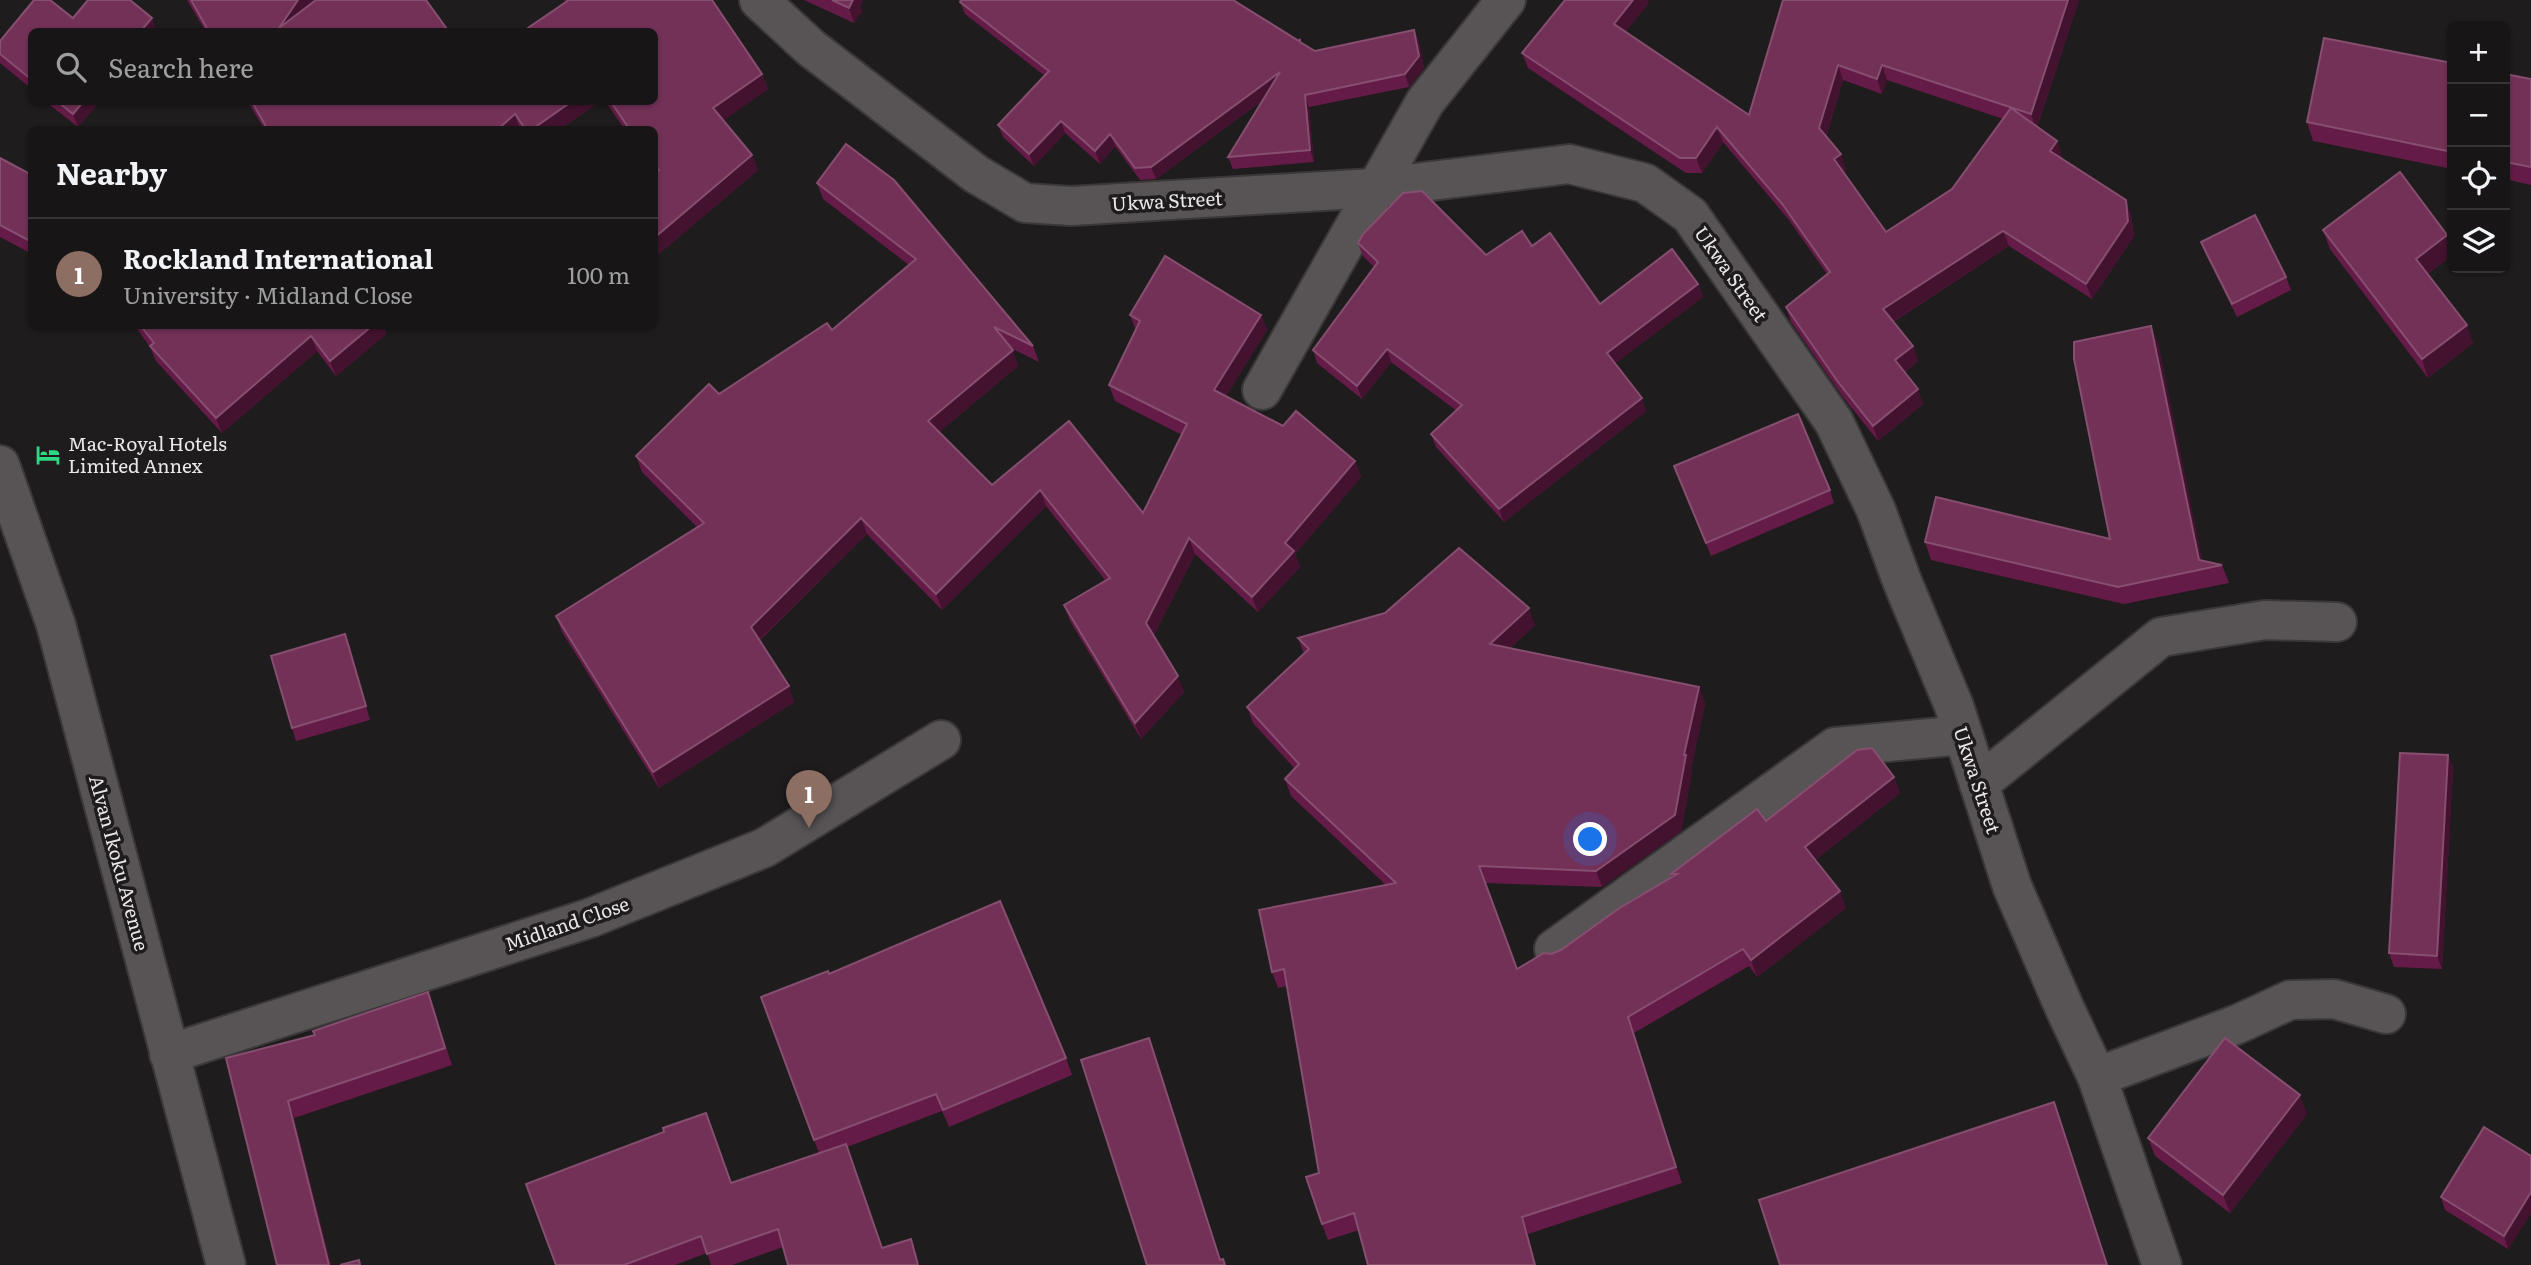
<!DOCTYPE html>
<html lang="en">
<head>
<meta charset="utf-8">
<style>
  body { margin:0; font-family:Literata,serif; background:#201e1f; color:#f1f3f6 }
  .controls { position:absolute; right:21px; top:21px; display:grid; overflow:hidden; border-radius:10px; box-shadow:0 2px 5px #0004 }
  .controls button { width:63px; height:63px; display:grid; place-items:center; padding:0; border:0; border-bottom:2px solid #363435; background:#171516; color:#f1f3f6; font:35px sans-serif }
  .you { position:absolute; left:1591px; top:840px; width:24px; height:24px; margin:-18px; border:5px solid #fff; border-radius:50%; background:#1a73e8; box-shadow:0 0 0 10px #1a73e833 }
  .badge { display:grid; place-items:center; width:46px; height:46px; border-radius:50%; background:#2ed883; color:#fff; font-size:23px; font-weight:700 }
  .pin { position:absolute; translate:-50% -58px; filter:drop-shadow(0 2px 4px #0008) }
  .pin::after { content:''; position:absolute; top:37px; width:24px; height:21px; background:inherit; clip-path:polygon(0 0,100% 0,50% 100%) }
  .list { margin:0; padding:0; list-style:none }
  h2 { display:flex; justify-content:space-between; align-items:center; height:91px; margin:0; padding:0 28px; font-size:30px }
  h2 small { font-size:23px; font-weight:400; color:#9e9fa1 }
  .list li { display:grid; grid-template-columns:46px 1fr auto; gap:21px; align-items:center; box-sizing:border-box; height:112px; padding:0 28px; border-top:2px solid #363435 }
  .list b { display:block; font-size:26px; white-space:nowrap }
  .list p { margin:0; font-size:23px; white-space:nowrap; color:#9e9fa1 }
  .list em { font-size:23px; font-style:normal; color:#9e9fa1 }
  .icon { flex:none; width:38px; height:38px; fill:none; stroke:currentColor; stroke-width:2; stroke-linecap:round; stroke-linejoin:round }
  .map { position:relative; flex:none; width:2531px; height:1265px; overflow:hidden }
  .search { position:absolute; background:#171516; box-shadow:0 2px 5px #0004; left:28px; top:28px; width:630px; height:77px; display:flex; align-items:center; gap:18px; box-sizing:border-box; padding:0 24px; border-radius:10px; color:#9e9fa1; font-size:26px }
  .panel { position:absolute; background:#171516; box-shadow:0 2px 5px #0004; left:28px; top:126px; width:630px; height:203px; border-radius:10px }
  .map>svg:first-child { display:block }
</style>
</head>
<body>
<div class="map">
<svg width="2531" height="1265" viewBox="0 0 2531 1265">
  <rect width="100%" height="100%" fill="#1f1c1d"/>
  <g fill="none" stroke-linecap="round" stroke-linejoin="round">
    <g stroke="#3a3838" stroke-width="42">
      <g id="minor">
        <polyline points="759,0 811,48 976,174 1025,203 1071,206 1374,188 1569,164 1645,183 1690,215 1834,422 1876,510 1902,581 1954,706 2012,886 2065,1009 2097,1077 2162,1265"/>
        <polyline points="1262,390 1425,102 1506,0"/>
        <polyline points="0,465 56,625 226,1265"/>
        <polyline points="1979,784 2161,637 2265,620 2337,622"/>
        <polyline points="1554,949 1835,747 1963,735"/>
        <polyline points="169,1054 590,918 764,848 941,740"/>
        <polyline points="2097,1077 2238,1024 2290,1000 2334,999 2386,1014"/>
      </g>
    </g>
    <use href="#minor" stroke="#585455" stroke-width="38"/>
  </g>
  <g fill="#651b47" fill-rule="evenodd">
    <polygon points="34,0 50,0 73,18 88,0 130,0 152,18 156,32 32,32 32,89 0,63 0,41"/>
    <polygon points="187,0 315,0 449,32 206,32"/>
    <polygon points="564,0 712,0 762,74 768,89 723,120 752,155 758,170 654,258 654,130 625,130 606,102 654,102 565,3"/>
    <polygon points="804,0 863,0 860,6 862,11 854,23"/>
    <path d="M 1783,0 L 2079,0 L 2037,127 L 2062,156 L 2061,158 L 2126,200 L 2131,215 L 2134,236 L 2092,299 L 2009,246 L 1893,322 L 1913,346 L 1918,361 L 1905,372 L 1923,404 L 1878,441 L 1843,397 L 1791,322 L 1786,307 L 1827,274 L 1789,220 L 1723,142 L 1702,173 L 1686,173 L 1528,68 L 1522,53 L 1649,3 L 1625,32 L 1749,115 ZM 1843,80 L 1882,94 L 1887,80 L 2003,119 L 1952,189 L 1886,232 L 1843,172 L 1846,169 L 1826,137 Z"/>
    <polygon points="960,2 1299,41 1300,39 1301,43 1315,51 1414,30 1419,42 1424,68 1409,87 1309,107 1314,162 1233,169 1228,157 1263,100 1156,179 1140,180 1115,146 1100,164 1065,133 1034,166 1003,137 998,125 1045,76 965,14"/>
    <polygon points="2452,63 2452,169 2313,141 2307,122"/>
    <polygon points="2505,74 2531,79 2531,185 2505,179"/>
    <polygon points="46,102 99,102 78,127"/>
    <polygon points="248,102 599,102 559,130 265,130"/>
    <polygon points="0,158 32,175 32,254 0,237"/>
    <polygon points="817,183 1033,346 1039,362 1011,348 1018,366 939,432 992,485 1069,421 1143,513 1182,435 1115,401 1109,385 1136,331 1130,315 1261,315 1267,330 1226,396 1355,461 1361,477 1295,554 1300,567 1258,612 1195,554 1154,635 1184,692 1141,739 1070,621 1064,605 1105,580 1046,506 942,610 867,534 760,640 794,702 659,788 562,632 556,616 697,527 642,472 636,456 719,394 832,330 909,265 823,199"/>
    <polygon points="2323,230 2447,235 2452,249 2452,255 2428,274 2473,343 2428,378 2330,249"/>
    <polygon points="2201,242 2286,277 2291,290 2237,317 2206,255"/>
    <polygon points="1358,243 1486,255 1532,246 1600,304 1698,284 1703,297 1615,363 1646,411 1504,522 1436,447 1431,434 1457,411 1391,362 1362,399 1317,363 1313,350 1374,267 1363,256"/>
    <polygon points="135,326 383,326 386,334 336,376 317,351 222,433 156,361 150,347"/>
    <polygon points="2158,343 2202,560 2222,565 2229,583 2124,604 1931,560 1925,542 2110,539"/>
    <polygon points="1674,466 1830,490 1834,503 1711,556"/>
    <polygon points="1535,625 1510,648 1699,687 1705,704 1691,768 1692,771 1681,831 1602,887 1485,883 1517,969 1561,950 1672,877 1671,874 1766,821 1894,777 1900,793 1815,860 1846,908 1757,977 1749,966 1634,1033 1682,1183 1528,1234 1359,1230 1328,1240 1322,1224 1319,1173 1287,986 1278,988 1272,972 1386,885 1291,796 1285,779 1295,769 1253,723 1247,707 1304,654 1298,638"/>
    <polygon points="350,647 370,720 296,741 292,728"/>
    <polygon points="2448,755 2453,768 2442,969 2394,967 2389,953"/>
    <polygon points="829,974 1066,1058 1072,1075 949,1127 942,1111 847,1147 882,1248 911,1239 917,1257 783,1247 732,1265 711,1265 707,1253 675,1265 556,1265 664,1132 731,1183 819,1153 761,997"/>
    <polygon points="428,992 452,1065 294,1118 331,1265 277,1265 226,1058 315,1035"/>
    <polygon points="2307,1114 2230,1213 2155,1156 2148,1138"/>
    <polygon points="2531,1156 2531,1213 2508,1249 2445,1210 2441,1197"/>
  </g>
  <g fill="#43122f">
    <polygon points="298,0 315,0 279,28"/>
    <polygon points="853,0 863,0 860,6 862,11 854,23 849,8"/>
    <polygon points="1633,0 1648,0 1649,3 1619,39 1614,24"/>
    <polygon points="2068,0 2079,0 2036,129 2031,114"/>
    <polygon points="152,18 156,32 140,32"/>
    <polygon points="1414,30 1419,42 1424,68 1409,87 1405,74"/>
    <polygon points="1838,65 1843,80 1824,143 1819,128"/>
    <polygon points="1882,65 1887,80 1882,94 1877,79"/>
    <polygon points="1280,72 1284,84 1156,179 1151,167"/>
    <polygon points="762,74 768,89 719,124 713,108"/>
    <polygon points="1305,95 1309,107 1314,162 1310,150"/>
    <polygon points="83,102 99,102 78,127 73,114"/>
    <polygon points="571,102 599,102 559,130 531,130"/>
    <polygon points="515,114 520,130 497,130"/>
    <polygon points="1061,121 1065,133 1034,166 1029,154"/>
    <polygon points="1717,127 1723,142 1702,173 1696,158"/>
    <polygon points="1110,134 1115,146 1100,164 1095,151"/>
    <polygon points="2057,141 2062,156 2055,166 2050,151"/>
    <polygon points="1841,154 1846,169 1840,174 1834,159"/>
    <polygon points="752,155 758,170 654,258 654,238"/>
    <polygon points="2126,200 2131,215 2134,236 2092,299 2086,284"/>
    <polygon points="2003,231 2009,246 1889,324 1883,309"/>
    <polygon points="2447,235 2452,249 2452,255 2423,278 2416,259"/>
    <polygon points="1698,284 1703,297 1612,366 1607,353"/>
    <polygon points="1261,315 1267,330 1220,406 1214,390"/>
    <polygon points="2467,325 2473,343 2428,378 2422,359"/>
    <polygon points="372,326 383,326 386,334 336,376 330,361"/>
    <polygon points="2151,326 2158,343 2204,569 2199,560"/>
    <polygon points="311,336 317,351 222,433 216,418"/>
    <polygon points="1913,346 1918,361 1901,375 1895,360"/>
    <polygon points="1387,349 1391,362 1362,399 1357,386"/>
    <polygon points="1013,350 1018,366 934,436 928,421"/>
    <polygon points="1918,389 1923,404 1878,441 1873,426"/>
    <polygon points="1642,398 1646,411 1504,522 1499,509"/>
    <polygon points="1355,461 1361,477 1295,554 1300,567 1258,612 1252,597 1285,543"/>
    <polygon points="1040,490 1046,506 942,610 936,594"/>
    <polygon points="861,518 867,534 757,642 751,627"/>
    <polygon points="1189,538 1195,554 1152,639 1146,623"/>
    <polygon points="1529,608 1535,625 1496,660 1490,644"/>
    <polygon points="345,634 350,647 370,720 366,706"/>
    <polygon points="1178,676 1184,692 1141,739 1135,723"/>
    <polygon points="789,686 794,702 659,788 653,772"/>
    <polygon points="1699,687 1705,704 1691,768 1692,771 1681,831 1602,887 1596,871 1684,755"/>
    <polygon points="2448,755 2453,768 2442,969 2437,956"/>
    <polygon points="1894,777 1900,793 1811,863 1805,847"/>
    <polygon points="1840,891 1846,908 1757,977 1751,960"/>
    <polygon points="1628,1017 1634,1033 1682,1183 1676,1167"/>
    <polygon points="1149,1038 1156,1057 1222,1265"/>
    <polygon points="2300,1095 2307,1114 2230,1213 2223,1195"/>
    <polygon points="288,1101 294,1118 331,1265 329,1265"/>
    <polygon points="2054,1102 2064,1132 2108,1265 2107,1265"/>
    <polygon points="2531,1192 2531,1213 2508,1249 2504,1236"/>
    <polygon points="1522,1217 1528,1234 1536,1265 1535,1265"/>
  </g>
  <g fill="#733158" stroke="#864e6f" stroke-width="2">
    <polygon points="34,0 50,0 73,18 88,0 130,0 152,18 140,32 32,32 32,80 0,54 0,41"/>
    <polygon points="191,0 298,0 279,28 316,0 426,0 449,32 209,32"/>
    <polygon points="569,0 712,0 762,74 713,108 752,155 654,238 654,173 659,170 654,164 654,130 630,130 611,102 654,102 654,32 522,32"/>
    <polygon points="832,0 853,0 849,8"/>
    <polygon points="961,0 1233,0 1299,41 1300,39 1300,42 1315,51 1414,30 1419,56 1405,74 1305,95 1310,150 1228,157 1280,72 1151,167 1135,168 1110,134 1095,151 1061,121 1029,154 998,125 1049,71 960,2"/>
    <polygon points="1565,0 1633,0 1614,24 1749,115 1783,0 2068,0 2031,114 1882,65 1877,79 1838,65 1819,128 1841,154 1834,159 1886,232 1952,189 2011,108 2057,141 2050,151 2126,200 2128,221 2086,284 2003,231 1883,309 1913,346 1895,360 1918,389 1873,426 1838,382 1786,307 1830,272 1783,205 1717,127 1696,158 1680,158 1522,53"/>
    <polygon points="2324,38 2452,63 2452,152 2307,122"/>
    <polygon points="2505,74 2531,79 2531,167 2505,162"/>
    <polygon points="58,102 83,102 73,114"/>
    <polygon points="252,102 571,102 531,130 526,130 515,114 497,130 268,130"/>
    <polygon points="846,144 894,180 1033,346 994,327 1013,350 928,421 992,485 1069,421 1143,513 1187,424 1109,385 1140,321 1130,315 1165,256 1261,315 1214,390 1283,426 1296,411 1355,461 1285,543 1294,551 1252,597 1189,538 1146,623 1178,676 1135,723 1064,605 1110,578 1040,490 936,594 861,518 751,627 789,686 653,772 556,616 704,523 636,456 709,384 719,394 827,323 832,330 916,259 817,183"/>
    <polygon points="0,158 32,175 32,242 0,225"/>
    <polygon points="2400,172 2447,235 2416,259 2467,325 2422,359 2323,230"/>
    <polygon points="1422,191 1486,255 1522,231 1532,246 1550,233 1600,304 1672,249 1698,284 1607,353 1642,398 1499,509 1431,434 1462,405 1387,349 1357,386 1313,350 1378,262 1358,243 1363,234 1403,193"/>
    <polygon points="2255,215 2286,277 2232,304 2201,242"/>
    <polygon points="141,326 372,326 330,361 311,336 216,418 150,346 154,343"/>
    <polygon points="2151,326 2199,560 2222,565 2118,587 1925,542 1936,497 2110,539 2074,359 2074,342"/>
    <polygon points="1798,414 1830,490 1706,543 1674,466"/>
    <polygon points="1459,548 1529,608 1490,644 1699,687 1684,755 1686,755 1675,815 1596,871 1479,866 1517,969 1544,953 1551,954 1561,950 1618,909 1677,874 1671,874 1757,809 1766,821 1857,750 1872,748 1894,777 1805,847 1840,891 1751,960 1743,949 1628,1017 1676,1167 1522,1217 1535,1265 1368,1265 1354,1213 1322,1224 1306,1177 1319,1173 1284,969 1272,972 1259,910 1396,883 1285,779 1299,764 1247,707 1309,649 1298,638 1385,613"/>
    <polygon points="345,634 366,706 292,728 271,656"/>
    <polygon points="2400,753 2448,755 2437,956 2389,953"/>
    <polygon points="1000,901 1066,1058 943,1110 936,1094 814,1140 761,997 828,971 829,974"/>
    <polygon points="428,992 445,1048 288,1101 329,1265 277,1265 226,1058 315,1035 313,1031"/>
    <polygon points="1149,1038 1220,1260 1223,1259 1225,1265 1147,1265 1081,1060"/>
    <polygon points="2225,1038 2300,1095 2223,1195 2148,1138"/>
    <polygon points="2054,1102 2107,1265 1780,1265 1759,1200"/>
    <polygon points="706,1113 731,1183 846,1144 882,1248 911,1239 918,1265 788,1265 778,1229 707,1254 701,1236 624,1265 556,1265 526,1184 664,1132 663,1128"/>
    <polygon points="2484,1127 2531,1156 2531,1192 2504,1236 2441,1197"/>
    <polygon points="359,1260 360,1265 340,1265"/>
  </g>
  <defs>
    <g id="hotel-bare" transform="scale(1.89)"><path d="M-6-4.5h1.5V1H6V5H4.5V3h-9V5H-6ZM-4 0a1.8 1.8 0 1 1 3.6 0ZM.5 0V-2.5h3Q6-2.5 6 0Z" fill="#2ed883" stroke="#1f1c1d" stroke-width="2.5" paint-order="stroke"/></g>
  </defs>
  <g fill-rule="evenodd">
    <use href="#hotel-bare" x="48" y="455"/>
  </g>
  <g text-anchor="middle" stroke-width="7" stroke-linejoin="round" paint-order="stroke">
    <g font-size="19" fill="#eae7e8" stroke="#1f1c1d">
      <text transform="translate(1167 201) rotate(-3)" y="7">Ukwa Street</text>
      <text transform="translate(1731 274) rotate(55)" y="7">Ukwa Street</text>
      <text transform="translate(1977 780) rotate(72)" y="7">Ukwa Street</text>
      <text transform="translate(119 863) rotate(75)" y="7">Alvan Ikoku Avenue</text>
      <text transform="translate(567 924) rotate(-19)" y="7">Midland Close</text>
    </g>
    <g font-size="19" fill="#eae7e8" stroke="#1f1c1d" text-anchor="start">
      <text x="68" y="451">Mac-Royal Hotels<tspan x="68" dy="22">Limited Annex</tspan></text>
    </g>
  </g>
</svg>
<div class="controls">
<button>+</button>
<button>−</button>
<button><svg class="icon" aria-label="locate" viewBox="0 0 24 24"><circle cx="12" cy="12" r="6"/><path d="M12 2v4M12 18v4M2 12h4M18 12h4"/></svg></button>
<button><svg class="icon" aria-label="layers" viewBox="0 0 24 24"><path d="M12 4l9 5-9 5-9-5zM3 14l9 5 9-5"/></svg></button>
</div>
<div class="you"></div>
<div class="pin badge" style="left:809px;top:828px;background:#8d6e63">1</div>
<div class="search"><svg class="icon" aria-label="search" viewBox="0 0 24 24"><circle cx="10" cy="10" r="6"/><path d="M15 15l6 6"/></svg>Search here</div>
<section class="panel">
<h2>Nearby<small></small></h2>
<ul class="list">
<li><span class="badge" style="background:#8d6e63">1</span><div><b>Rockland International</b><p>University · Midland Close</p></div><em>100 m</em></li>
</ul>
</section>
</div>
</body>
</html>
